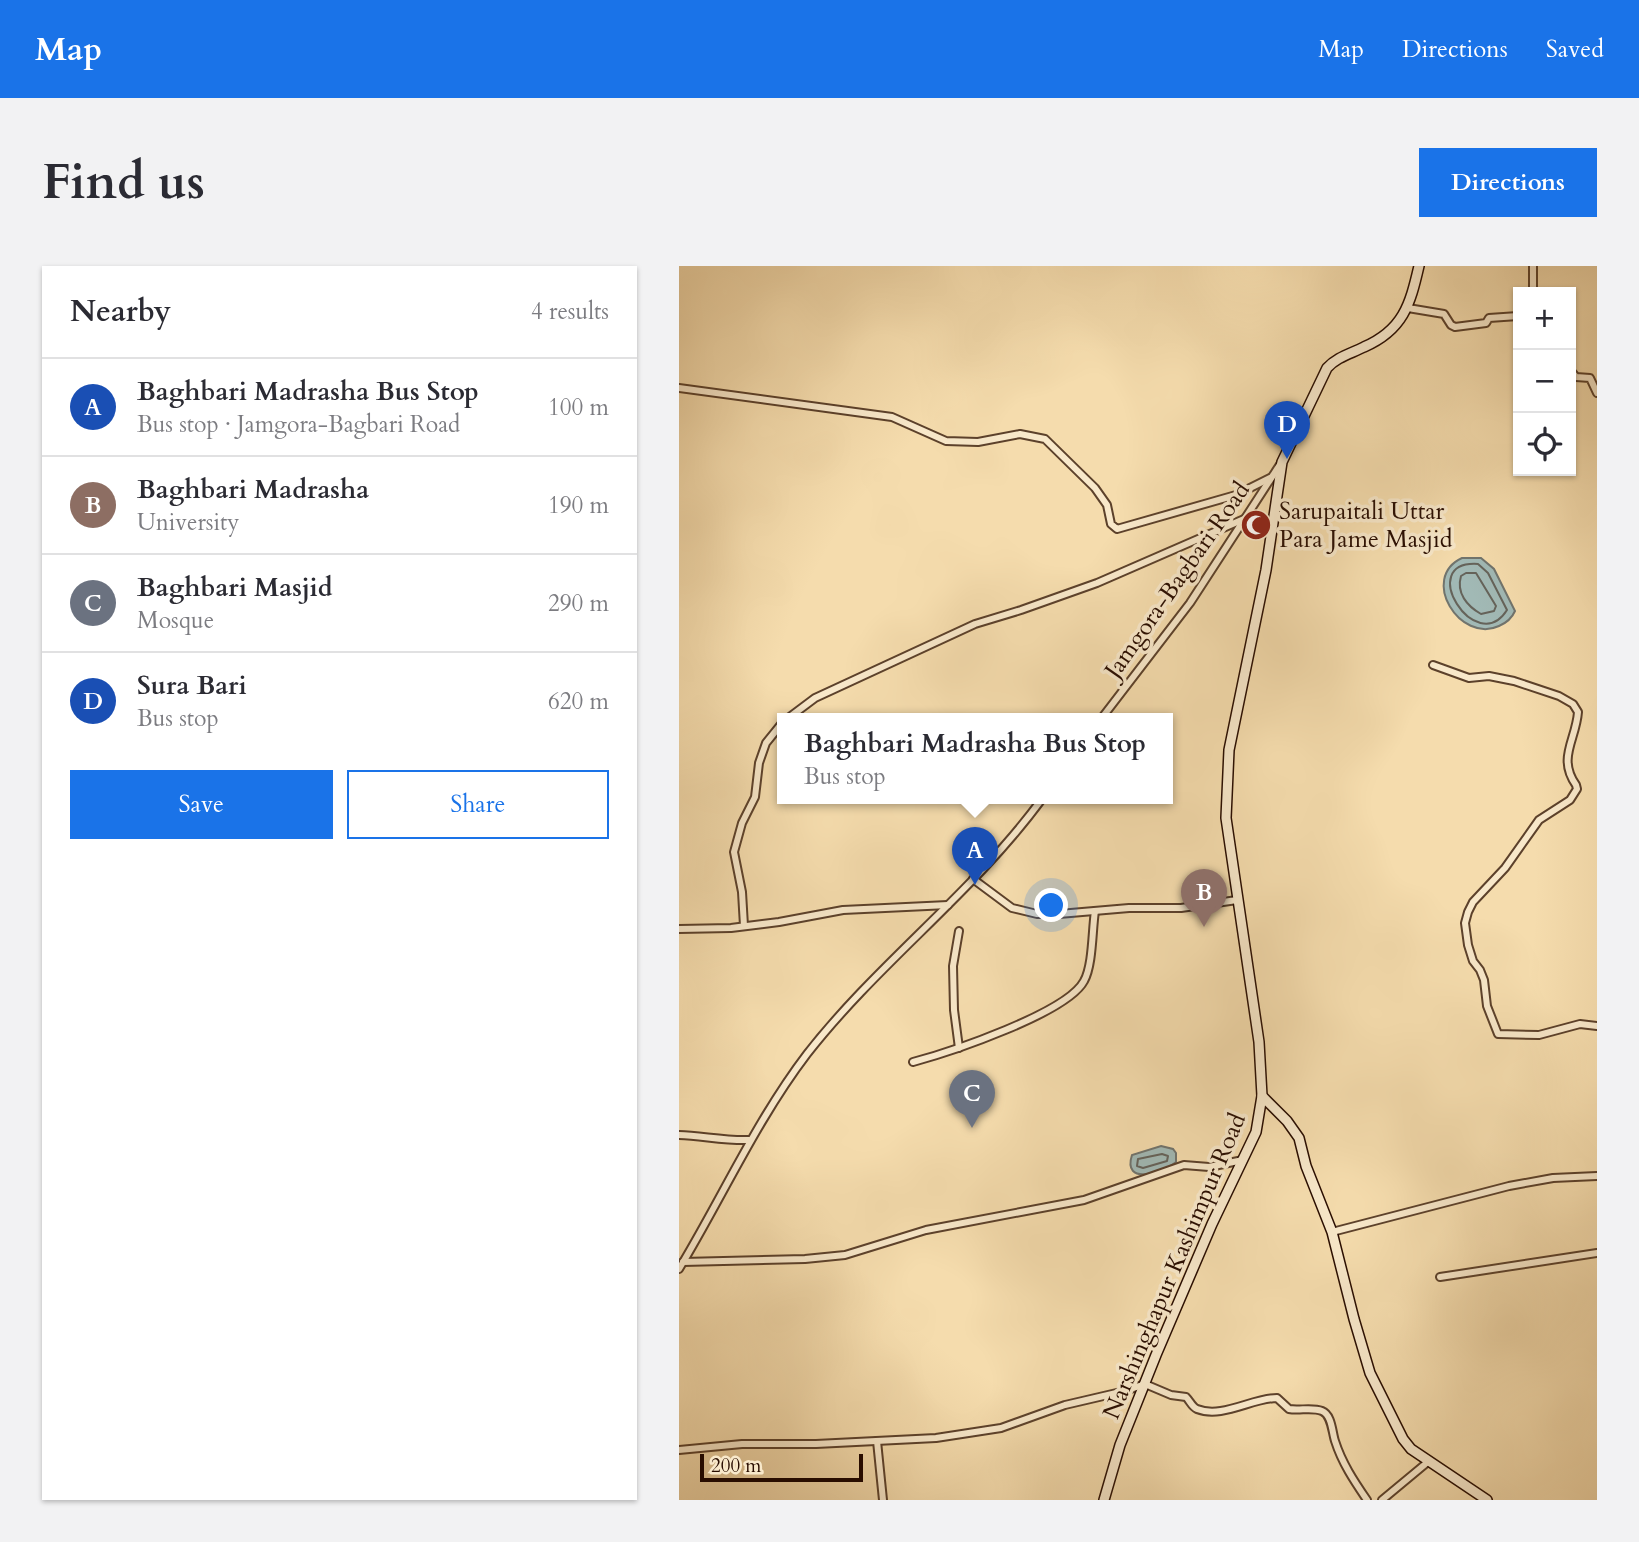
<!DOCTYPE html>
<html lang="en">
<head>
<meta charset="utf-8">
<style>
  body { margin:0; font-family:Cardo,serif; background:#f2f2f3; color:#2b2b33 }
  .controls { position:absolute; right:21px; top:21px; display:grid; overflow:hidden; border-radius:0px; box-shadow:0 2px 5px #0004 }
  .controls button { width:63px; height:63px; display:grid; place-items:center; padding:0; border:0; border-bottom:2px solid #e1e1e2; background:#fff; color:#2b2b33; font:35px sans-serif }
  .scale { position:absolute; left:21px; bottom:18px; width:163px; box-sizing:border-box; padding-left:7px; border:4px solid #290d00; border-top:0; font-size:19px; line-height:24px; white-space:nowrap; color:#290d00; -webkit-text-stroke:5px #f8e8ca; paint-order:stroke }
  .you { position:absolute; left:373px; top:640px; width:24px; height:24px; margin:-18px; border:5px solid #fff; border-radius:50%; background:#1a73e8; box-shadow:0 0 0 10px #1a73e833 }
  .badge { display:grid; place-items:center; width:46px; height:46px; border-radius:50%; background:#1a73e8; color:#fff; font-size:23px; font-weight:700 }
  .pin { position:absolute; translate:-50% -58px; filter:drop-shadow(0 2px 4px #0008) }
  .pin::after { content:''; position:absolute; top:37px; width:24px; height:21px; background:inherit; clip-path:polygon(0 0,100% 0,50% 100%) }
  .popup { position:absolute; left:98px; top:447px; width:396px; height:91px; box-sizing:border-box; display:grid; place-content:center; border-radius:0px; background:#fff; filter:drop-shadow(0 2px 5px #0005); font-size:23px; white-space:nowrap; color:#7c7c81 }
  .popup b { font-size:26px; color:#2b2b33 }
  .popup::after { content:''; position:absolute; left:50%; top:100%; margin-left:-14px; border:14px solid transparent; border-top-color:#fff }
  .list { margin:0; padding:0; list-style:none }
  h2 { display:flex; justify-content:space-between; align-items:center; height:91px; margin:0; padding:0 28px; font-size:30px }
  h2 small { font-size:23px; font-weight:400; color:#7c7c81 }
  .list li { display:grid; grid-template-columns:46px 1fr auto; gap:21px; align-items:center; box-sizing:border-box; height:98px; padding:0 28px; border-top:2px solid #e1e1e2 }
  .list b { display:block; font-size:26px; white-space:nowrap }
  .list p { margin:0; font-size:23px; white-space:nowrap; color:#7c7c81 }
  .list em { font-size:23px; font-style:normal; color:#7c7c81 }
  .actions { display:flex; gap:14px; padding:21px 28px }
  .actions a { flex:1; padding:16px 0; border:2px solid #1a73e8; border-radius:0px; text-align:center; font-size:24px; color:#1a73e8 }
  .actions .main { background:#1a73e8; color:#fff }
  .icon { flex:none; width:38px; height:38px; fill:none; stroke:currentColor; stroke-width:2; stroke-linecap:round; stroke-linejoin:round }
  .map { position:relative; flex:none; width:918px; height:1234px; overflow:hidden; border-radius:0px }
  header { display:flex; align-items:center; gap:42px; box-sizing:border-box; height:98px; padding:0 35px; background:#1a73e8; color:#fff }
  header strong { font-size:33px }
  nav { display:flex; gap:38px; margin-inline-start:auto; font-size:24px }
  .intro { display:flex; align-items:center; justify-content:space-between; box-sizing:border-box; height:168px; padding:0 42px }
  h1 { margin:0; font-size:49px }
  .button { padding:18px 32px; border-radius:0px; background:#1a73e8; color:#fff; font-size:24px; font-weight:700 }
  main { display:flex; gap:42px; padding:0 42px }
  aside { flex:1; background:#fff; border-radius:0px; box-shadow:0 2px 5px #0004 }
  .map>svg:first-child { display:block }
</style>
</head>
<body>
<header>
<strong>Map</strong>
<nav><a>Map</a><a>Directions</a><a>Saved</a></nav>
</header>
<div class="intro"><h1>Find us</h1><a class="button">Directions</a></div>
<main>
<aside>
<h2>Nearby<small>4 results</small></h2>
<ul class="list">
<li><span class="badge" style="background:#1a4fb4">A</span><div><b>Baghbari Madrasha Bus Stop</b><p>Bus stop · Jamgora-Bagbari Road</p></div><em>100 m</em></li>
<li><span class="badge" style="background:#8d6e63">B</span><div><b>Baghbari Madrasha</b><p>University</p></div><em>190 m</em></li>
<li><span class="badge" style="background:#6b7280">C</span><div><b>Baghbari Masjid</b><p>Mosque</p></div><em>290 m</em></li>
<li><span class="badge" style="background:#1a4fb4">D</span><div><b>Sura Bari</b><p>Bus stop</p></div><em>620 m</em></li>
</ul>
<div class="actions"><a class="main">Save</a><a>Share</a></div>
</aside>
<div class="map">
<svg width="918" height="1234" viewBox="0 0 918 1234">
  <rect width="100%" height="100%" fill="#f5dcad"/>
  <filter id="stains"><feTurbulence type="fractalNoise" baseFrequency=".00286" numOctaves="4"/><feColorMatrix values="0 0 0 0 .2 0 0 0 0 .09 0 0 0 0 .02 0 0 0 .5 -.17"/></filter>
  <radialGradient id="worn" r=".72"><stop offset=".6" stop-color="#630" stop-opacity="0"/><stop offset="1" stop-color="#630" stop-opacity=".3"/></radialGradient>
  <g fill="#a1b9b5" stroke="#71746d" stroke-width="2">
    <path d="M 783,292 L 802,292 L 815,303 L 836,345 C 833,352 827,357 820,360 C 781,378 740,312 783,292 Z"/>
    <path d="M 482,880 L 494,883 L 497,887 L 497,896 C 484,907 443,920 453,889 Z"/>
  </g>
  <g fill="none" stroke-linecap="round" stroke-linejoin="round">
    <g stroke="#65635a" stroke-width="2">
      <path d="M 799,298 L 809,307 L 828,344 C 797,393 735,294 799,298 Z"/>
      <path d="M 787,307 L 797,307 L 817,340 L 815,345 L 802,348 C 788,340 777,327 782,310 Z"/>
      <polygon points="483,888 489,890 488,895 464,902 458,900 459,893"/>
    </g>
    <g stroke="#5c412b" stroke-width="10">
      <g id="street">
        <polyline points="854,0 854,26"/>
        <polyline points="729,42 765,48 772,59 776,61 807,57 810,52 839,50"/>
        <polyline points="892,105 897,111 911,112 918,127"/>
        <polyline points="0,122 213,151 267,175 299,176 341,168 366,173 416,222 428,239 432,258 438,263 557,229 591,212"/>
        <path d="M 754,399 L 790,412 L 810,410 L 835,415 L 880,430 L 894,438 L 899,446 C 897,474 878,492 897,519 L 898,523 L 891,534 L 860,554 L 826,602 L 794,636 L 789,646 L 786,657 L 789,679 L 794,695 L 801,704 L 805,714 L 808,740 L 819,768 L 860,769 L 901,758 L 918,760"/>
        <polyline points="108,453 136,432 296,358 342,344 418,317 565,253"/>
        <polyline points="422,453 511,337 602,197"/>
        <polyline points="294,613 333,642 358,648 380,648 450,642 502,642 558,634"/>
        <polyline points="65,660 63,626 55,586 63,557 76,531 80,497 87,477 104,456"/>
        <polyline points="0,663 52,662 100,656 164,644 269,639"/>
        <polyline points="280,782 275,744 274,700 280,665"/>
        <path d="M 234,796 C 271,786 388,747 405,715 C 414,699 413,664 416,645"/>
        <path d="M 0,869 C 24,870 47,875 70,874"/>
        <polyline points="653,966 830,920 874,912 918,910"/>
        <polyline points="4,996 126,993 166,989 247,964 405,934 505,899 530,901 564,894"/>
        <path d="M 0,1003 C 43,932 77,855 128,788 C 199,697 294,627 363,533"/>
        <polyline points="761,1011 918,987"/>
        <polyline points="198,1175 204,1234"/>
        <path d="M 0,1184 L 63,1178 L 137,1178 L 257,1172 L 322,1162 L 386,1139 L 446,1125 L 466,1118 L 492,1129 L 507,1131 C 511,1135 513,1141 518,1143 C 543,1153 573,1132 598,1132 L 610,1143 C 620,1145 633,1141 643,1145 C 653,1149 653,1166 656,1175 C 663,1197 675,1215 688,1234"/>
        <polyline points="703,1234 750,1195"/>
      </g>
    </g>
    <g stroke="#290d00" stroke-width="12">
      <g id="secondary">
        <polyline points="583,830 608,855 620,872 627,900 653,966 675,1053 691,1107 724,1173 732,1183 808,1234"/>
        <path d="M 425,1234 L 441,1179 L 477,1089 L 533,958 L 577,866 L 583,830 L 580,776 L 547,552 L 550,484 L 587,304 L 603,196 L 648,102 C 658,91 671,88 685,81 C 724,64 731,39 740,0"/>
      </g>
    </g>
    <use href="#street" stroke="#f8e8ca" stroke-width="6"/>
    <use href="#secondary" stroke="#f8e8ca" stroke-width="9"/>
  </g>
  <defs>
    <g id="mosque-disc" transform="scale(1.575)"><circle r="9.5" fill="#8f2418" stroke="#f8e8ca"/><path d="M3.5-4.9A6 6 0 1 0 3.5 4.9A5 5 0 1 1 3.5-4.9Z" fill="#fff"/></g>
  </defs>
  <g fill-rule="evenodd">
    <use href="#mosque-disc" x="577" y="259"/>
  </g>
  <g text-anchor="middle" stroke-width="7" stroke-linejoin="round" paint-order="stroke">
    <g font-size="24" fill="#290d00" stroke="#f8e8ca" text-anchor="start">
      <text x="600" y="253">Sarupaitali Uttar<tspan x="600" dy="28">Para Jame Masjid</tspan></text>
    </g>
    <g font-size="24" fill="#290d00" stroke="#f8e8ca">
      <text transform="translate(498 314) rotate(-55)" y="8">Jamgora-Bagbari Road</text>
      <text transform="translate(495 1000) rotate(-67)" y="8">Narshinghapur Kashimpur Road</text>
    </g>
  </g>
  <rect width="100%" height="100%" filter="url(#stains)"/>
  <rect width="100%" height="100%" fill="url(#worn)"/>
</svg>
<div class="controls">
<button>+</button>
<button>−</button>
<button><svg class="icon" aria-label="locate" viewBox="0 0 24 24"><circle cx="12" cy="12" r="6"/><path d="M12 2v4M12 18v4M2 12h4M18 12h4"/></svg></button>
</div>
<div class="scale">200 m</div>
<div class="you"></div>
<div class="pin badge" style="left:296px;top:619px;background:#1a4fb4">A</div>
<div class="popup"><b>Baghbari Madrasha Bus Stop</b>Bus stop</div>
<div class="pin badge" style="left:525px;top:661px;background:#8d6e63">B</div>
<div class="pin badge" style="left:293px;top:862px;background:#6b7280">C</div>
<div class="pin badge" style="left:608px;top:193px;background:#1a4fb4">D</div>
</div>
</main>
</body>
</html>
